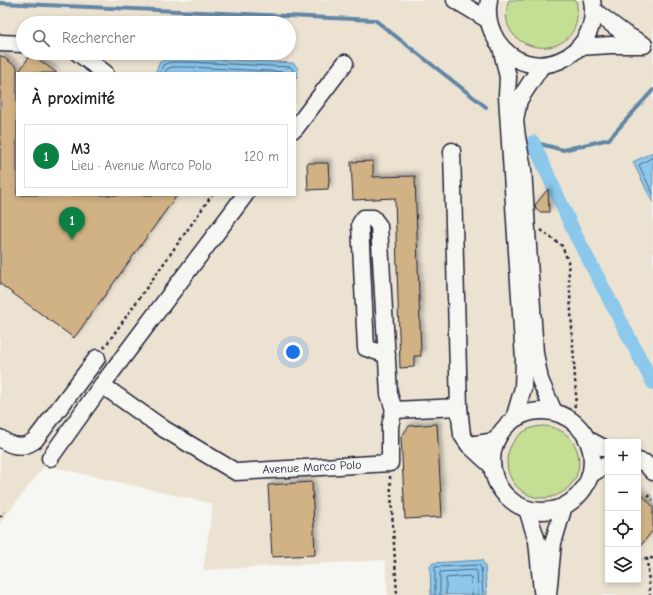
<!DOCTYPE html>
<html lang="fr">
<head>
<meta charset="utf-8">
<style>
  body { margin:0; font-family:"Comic Neue",sans-serif; background:#f6f6f6; color:#222 }
  .controls { position:absolute; right:12px; bottom:12px; display:grid; overflow:hidden; border-radius:0px; box-shadow:0 2px 6px #0003 }
  .controls button { width:36px; height:36px; display:grid; place-items:center; padding:0; border:0; border-bottom:1px solid #e0e0e0; background:#fff; color:#222; font:20px sans-serif }
  .you { position:absolute; left:293px; top:352px; width:14px; height:14px; margin:-10px; border:3px solid #fff; border-radius:50%; background:#1a73e8; box-shadow:0 0 0 6px #1a73e833 }
  .badge { display:grid; place-items:center; width:26px; height:26px; border-radius:50%; background:#0b8043; color:#fff; font-size:13px; font-weight:700 }
  .pin { position:absolute; translate:-50% -33px; filter:drop-shadow(0 1px 2px #0008) }
  .pin::after { content:''; position:absolute; top:21px; width:14px; height:12px; background:inherit; clip-path:polygon(0 0,100% 0,50% 100%) }
  .list { margin:0; padding:0; list-style:none }
  h2 { display:flex; justify-content:space-between; align-items:center; height:52px; margin:0; padding:0 16px; font-size:17px }
  h2 small { font-size:13px; font-weight:400; color:#767676 }
  .list li { display:grid; grid-template-columns:26px 1fr auto; gap:12px; align-items:center; box-sizing:border-box; height:64px; margin:0 8px 8px; padding:0 8px; border:1px solid #e0e0e0; border-radius:0px }
  .list b { display:block; font-size:15px; white-space:nowrap }
  .list p { margin:0; font-size:13px; white-space:nowrap; color:#767676 }
  .list em { font-size:13px; font-style:normal; color:#767676 }
  .icon { flex:none; width:22px; height:22px; fill:none; stroke:currentColor; stroke-width:2; stroke-linecap:round; stroke-linejoin:round }
  .map { position:relative; flex:none; width:653px; height:595px; overflow:hidden }
  .search { position:absolute; background:#fff; box-shadow:0 2px 6px #0003; left:16px; top:16px; width:280px; height:44px; display:flex; align-items:center; gap:10px; box-sizing:border-box; padding:0 14px; border-radius:22px; color:#767676; font-size:15px }
  .panel { position:absolute; background:#fff; box-shadow:0 2px 6px #0003; left:16px; top:72px; width:280px; height:124px; border-radius:0px }
  .map>svg:first-child { display:block }
</style>
</head>
<body>
<div class="map">
<svg width="653" height="595" viewBox="0 0 653 595">
  <defs>
    <filter id="shadow"><feDropShadow dx="3.5" dy="-3.5" stdDeviation="2" flood-color="#0004"/></filter>
  </defs>
  <rect width="100%" height="100%" fill="#f6f6f2"/>
  <filter id="ink" filterUnits="userSpaceOnUse"><feTurbulence type="fractalNoise" baseFrequency=".025" numOctaves="2"/><feDisplacementMap in="SourceGraphic" scale="8" xChannelSelector="R" yChannelSelector="G"/><feConvolveMatrix kernelMatrix="1 2 1 2 8 2 1 2 1" color-interpolation-filters="sRGB"/></filter>
  <g filter="url(#ink)">
    <path fill="#ebe2d1" fill-rule="evenodd" d="M 0,0 L 653,0 L 653,595 L 388,595 L 385,560 L 203,570 L 213,504 L 45,465 L 0,523 ZM 23,23 L 289,23 L 289,53 L 23,53 ZM 17,73 L 295,73 L 295,195 L 17,195 ZM 608,442 L 638,442 L 638,580 L 608,580 Z"/>
    <g fill="#c4de94" stroke="#738068">
      <path d="M 509,0 L 576,0 C 590,68 489,58 509,0 Z"/>
      <circle cx="543" cy="462" r="36"/>
    </g>
    <g fill="#8cc8ec" stroke="#6286a5">
      <polygon points="170,58 190,58 293,63 298,68 297,77 295,79 295,73 157,73 156,71 160,62"/>
      <polygon points="653,152 653,203 633,162"/>
      <polygon points="482,560 485,566 487,595 431,595 430,567 433,563"/>
    </g>
    <g fill="none" stroke-linecap="round" stroke-linejoin="round">
      <g stroke="#4c6482" stroke-width="1">
        <polyline points="160,73 163,65 171,62 190,62 291,67 293,70 293,73"/>
        <polyline points="165,73 167,69 172,67 190,67 286,72 287,73"/>
        <polyline points="653,157 639,165 653,194"/>
        <polyline points="435,595 435,567 479,565 481,567 483,595"/>
        <polyline points="440,595 440,572 475,570 477,571 478,595"/>
        <polyline points="446,595 446,578 469,576 471,578 472,595"/>
      </g>
      <g stroke="#6286a5" stroke-width="4">
        <polyline points="0,3 375,20 486,107"/>
        <polyline points="533,142 563,150 609,139 653,90"/>
      </g>
      <polyline stroke="#8cc8ec" stroke-width="14" points="533,142 575,234 653,383"/>
    </g>
    <g fill="#d1b285" stroke="#22223b" filter="url(#shadow)">
      <polygon points="31,54 57,73 18,73"/>
      <polygon points="0,55 17,67 17,195 177,195 74,338 0,284"/>
      <polygon points="373,161 373,177 415,176 421,356 414,356 414,367 400,368 395,198 353,200 351,162"/>
      <polygon points="307,163 328,163 329,181 328,189 308,190"/>
      <polygon points="548,189 549,212 539,212 536,209 535,205"/>
      <polygon points="437,424 442,517 405,519 401,437 409,426"/>
      <polygon points="312,482 315,555 272,557 268,485"/>
      <polygon points="638,490 653,507 653,530 638,549"/>
    </g>
    <g fill="none" stroke-linecap="round" stroke-linejoin="round">
      <g stroke="#22223b" stroke-width="19">
        <g id="minor">
          <polyline points="455,0 488,20"/>
          <path d="M 489,0 C 486,14 489,28 497,41 C 529,89 602,58 592,0"/>
          <polyline points="0,43 23,44"/>
          <polyline points="501,47 508,77 507,96 524,360 523,388 514,419"/>
          <polyline points="579,47 611,45 644,45 625,34 593,10"/>
          <polyline points="78,53 105,73"/>
          <polyline points="542,65 519,100 515,120 517,137 523,169 535,353 540,380 554,412"/>
          <polyline points="295,129 345,63"/>
          <polyline points="452,151 459,407"/>
          <polyline points="387,355 366,348 360,224 364,218 373,218 379,226 389,394 394,410"/>
          <polyline points="102,385 164,429 236,472 390,463 390,426 394,410 459,407 462,435 469,445"/>
          <circle cx="542" cy="461" r="50"/>
          <path d="M 0,438 C 12,447 23,449 35,440 L 97,358"/>
          <polyline points="587,439 608,450"/>
          <polyline points="50,458 102,385 245,195"/>
          <polyline points="638,461 645,463 653,472"/>
          <polyline points="492,466 469,445 496,441"/>
          <polyline points="590,475 608,464"/>
          <polyline points="527,509 537,541 542,591"/>
          <polyline points="548,595 553,543 564,506"/>
        </g>
      </g>
      <g stroke="#22223b" stroke-width="2.5" stroke-dasharray="3 3" stroke-linecap="butt">
        <polyline points="541,230 562,246 568,261 576,395 573,422"/>
        <polyline points="104,348 212,195"/>
        <polyline points="390,476 397,595"/>
        <polyline points="648,495 653,500"/>
        <polyline points="0,517 4,512"/>
        <polyline points="647,558 650,595"/>
        <polyline points="638,559 653,558"/>
      </g>
      <use href="#minor" stroke="#f6f6f2" stroke-width="16"/>
    </g>
  </g>
  <g text-anchor="middle" stroke-width="3" stroke-linejoin="round" paint-order="stroke">
    <g font-size="12" fill="#22223b" stroke="#f6f6f2">
      <text transform="translate(312 467) rotate(-3)" y="4">Avenue Marco Polo</text>
    </g>
  </g>
</svg>
<div class="controls">
<button>+</button>
<button>−</button>
<button><svg class="icon" aria-label="locate" viewBox="0 0 24 24"><circle cx="12" cy="12" r="6"/><path d="M12 2v4M12 18v4M2 12h4M18 12h4"/></svg></button>
<button><svg class="icon" aria-label="layers" viewBox="0 0 24 24"><path d="M12 4l9 5-9 5-9-5zM3 14l9 5 9-5"/></svg></button>
</div>
<div class="you"></div>
<div class="pin badge" style="left:72px;top:240px">1</div>
<div class="search"><svg class="icon" aria-label="search" viewBox="0 0 24 24"><circle cx="10" cy="10" r="6"/><path d="M15 15l6 6"/></svg>Rechercher</div>
<section class="panel">
<h2>À proximité<small></small></h2>
<ul class="list">
<li><span class="badge">1</span><div><b>M3</b><p>Lieu · Avenue Marco Polo</p></div><em>120 m</em></li>
</ul>
</section>
</div>
</body>
</html>
